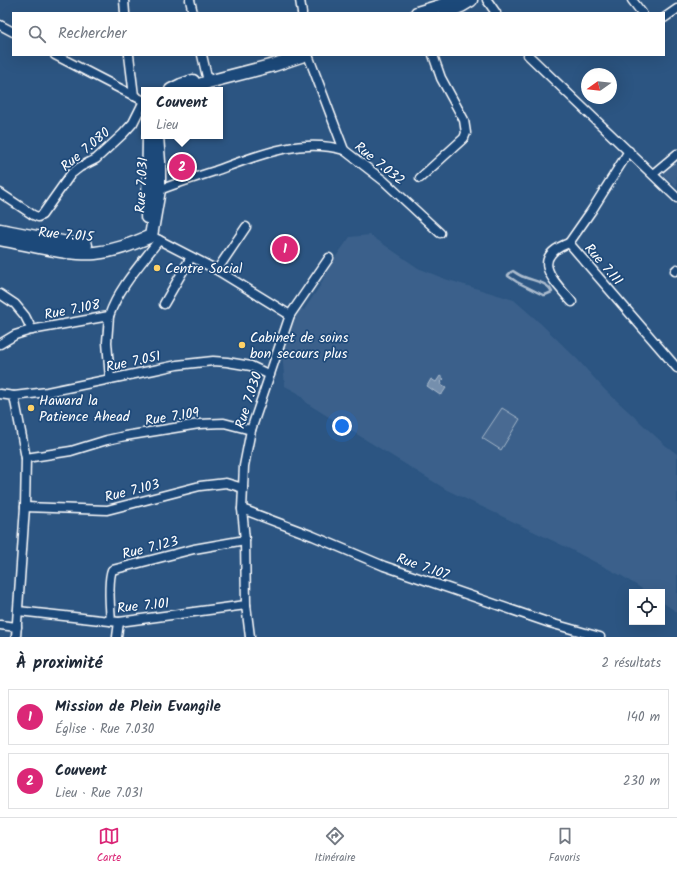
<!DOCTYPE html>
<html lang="fr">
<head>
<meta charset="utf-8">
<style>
  body { margin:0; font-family:Kalam,sans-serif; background:#f6f6f7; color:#1f2937 }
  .controls { position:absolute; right:12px; bottom:12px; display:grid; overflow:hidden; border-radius:0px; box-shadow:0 4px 16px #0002 }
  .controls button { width:36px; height:36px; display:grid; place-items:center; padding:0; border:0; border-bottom:1px solid #e0e1e3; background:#fff; color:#1f2937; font:20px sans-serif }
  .compass { position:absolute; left:581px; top:68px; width:36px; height:36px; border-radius:50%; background:#fff; box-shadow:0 4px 16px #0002; rotate:255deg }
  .you { position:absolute; left:342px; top:426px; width:14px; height:14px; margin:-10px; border:3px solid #fff; border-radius:50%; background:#1a73e8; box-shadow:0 0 0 6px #1a73e833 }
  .badge { display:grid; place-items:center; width:26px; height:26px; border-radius:50%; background:#db2777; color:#fff; font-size:13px; font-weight:700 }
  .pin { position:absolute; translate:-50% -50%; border:2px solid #fff; box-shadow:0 1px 4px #0006 }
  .popup { position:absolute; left:141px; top:87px; width:82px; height:52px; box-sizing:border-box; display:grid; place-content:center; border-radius:0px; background:#fff; filter:drop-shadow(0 1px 3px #0005); font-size:13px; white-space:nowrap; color:#747a83 }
  .popup b { font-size:15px; color:#1f2937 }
  .popup::after { content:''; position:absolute; left:50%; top:100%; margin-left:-8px; border:8px solid transparent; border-top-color:#fff }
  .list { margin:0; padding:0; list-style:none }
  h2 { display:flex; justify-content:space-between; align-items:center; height:52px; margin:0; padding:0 16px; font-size:17px }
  h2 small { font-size:13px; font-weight:400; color:#747a83 }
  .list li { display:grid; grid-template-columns:26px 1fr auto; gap:12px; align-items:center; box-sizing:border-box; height:56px; margin:0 8px 8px; padding:0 8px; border:1px solid #e0e1e3; border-radius:0px }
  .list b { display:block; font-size:15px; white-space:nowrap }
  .list p { margin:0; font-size:13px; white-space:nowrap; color:#747a83 }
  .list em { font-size:13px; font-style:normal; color:#747a83 }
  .icon { flex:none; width:22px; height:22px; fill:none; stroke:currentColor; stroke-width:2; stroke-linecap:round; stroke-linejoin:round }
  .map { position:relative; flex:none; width:677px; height:637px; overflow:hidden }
  .search { position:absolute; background:#fff; box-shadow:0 4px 16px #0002; left:12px; right:12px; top:12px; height:44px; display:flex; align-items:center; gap:10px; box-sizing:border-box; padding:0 14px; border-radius:0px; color:#747a83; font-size:15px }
  .sheet { height:180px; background:#fff }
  nav { display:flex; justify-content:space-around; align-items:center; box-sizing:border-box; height:56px; border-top:1px solid #e0e1e3; background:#fff; font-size:11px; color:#747a83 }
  nav a { display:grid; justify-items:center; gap:2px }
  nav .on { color:#db2777 }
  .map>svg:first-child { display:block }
</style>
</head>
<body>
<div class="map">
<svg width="677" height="637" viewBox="0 0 677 637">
  <rect width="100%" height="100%" fill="#2c5582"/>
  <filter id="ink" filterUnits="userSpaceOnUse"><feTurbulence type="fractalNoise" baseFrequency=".025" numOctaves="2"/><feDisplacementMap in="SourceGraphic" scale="8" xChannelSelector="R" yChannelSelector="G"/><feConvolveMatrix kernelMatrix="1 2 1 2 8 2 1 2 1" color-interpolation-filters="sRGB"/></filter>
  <g filter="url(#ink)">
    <g fill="#3b618b">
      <polygon points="677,156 677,187 660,172"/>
      <polygon points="370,235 418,268 445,279 514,300 540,323 578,360 605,390 665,445 677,454 677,612 662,602 662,592 647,592 622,576 566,547 447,490 308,404 298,393 285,386 282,352 297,307 304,310 320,286 330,265 350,237"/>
    </g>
    <polygon fill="#486b92" stroke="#a4b5c8" points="502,408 520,419 501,450 482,438"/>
    <polygon fill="#748fad" stroke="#acbcce" points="440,376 444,379 441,382 442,383 441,385 446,388 442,394 441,394 440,395 427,386 431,379 436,382"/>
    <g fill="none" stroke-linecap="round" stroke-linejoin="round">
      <path stroke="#acbcce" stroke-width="2.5" d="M 513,271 C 516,273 520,276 524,277 C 533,281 548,282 552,292 L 545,295 L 543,295 L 517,282 L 508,276 L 508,275 L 511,272 Z"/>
      <g stroke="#fff" stroke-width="11">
        <g id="street">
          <polyline points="124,0 125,13"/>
          <polyline points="190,0 193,13"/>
          <polyline points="300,0 302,13"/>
          <polyline points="487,0 496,13"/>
          <polyline points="632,0 642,13"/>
          <polyline points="664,18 677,9"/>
          <polyline points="0,25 13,32"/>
          <polyline points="55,55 144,101"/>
          <polyline points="129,55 134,96"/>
          <polyline points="202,55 207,77"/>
          <polyline points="308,55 344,150 384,181 440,233"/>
          <polyline points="528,55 677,198"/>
          <polyline points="629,151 592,210 569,243 677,368"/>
          <polyline points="653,174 677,154"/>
          <polyline points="420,178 464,138 466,133 464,120 441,78 433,55"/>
          <path d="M 159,190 C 178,183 196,177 215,171 C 256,156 300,137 344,150"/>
          <polyline points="0,193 33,215 38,217 42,215 71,174 80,167 96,159 123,134 133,123 144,101"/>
          <polyline points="155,238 217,270 290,315"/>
          <path d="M 569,243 C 528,258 554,281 572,302"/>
          <polyline points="217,270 246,227"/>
          <polyline points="675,271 677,269"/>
          <polyline points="0,294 15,304 25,316 32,330"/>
          <polyline points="164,304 191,257"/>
          <polyline points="109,316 107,342 110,379"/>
          <path d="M 0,344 L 15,335 L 31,330 L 109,316 C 119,287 141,264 159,240"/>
          <polyline points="0,394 14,396 47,392 154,370 177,365 213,361 227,362 251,366 270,375"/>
          <polyline points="14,396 26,458 25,507 16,637"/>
          <polyline points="26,458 71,451 107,440 125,436 199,424 224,423 251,430"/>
          <polyline points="25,507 107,510 200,486 226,483 243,488"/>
          <polyline points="242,509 313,536 384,566 550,623 600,637"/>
          <polyline points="18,611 119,622 246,605"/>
          <path d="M 111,621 C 110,609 108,580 112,570 L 194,549 L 245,540"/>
          <polyline points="0,625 17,627"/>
          <polyline points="117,637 119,622"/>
          <polyline points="250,637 246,605 245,540 242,509 244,466 251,430 290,315 329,258"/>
        </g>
      </g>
      <g stroke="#fff" stroke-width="15">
        <g id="secondary">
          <polyline points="417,13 440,6 454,0"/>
          <polyline points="445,13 461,6 471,0"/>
          <polyline points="171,90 181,85 193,81"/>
          <polyline points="185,90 208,82 274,65 304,55"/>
          <polyline points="147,217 148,208 149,136"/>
          <polyline points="0,230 78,245 86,245"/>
          <path d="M 0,239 C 22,243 44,249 67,252 C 76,253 86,254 95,253 C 116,251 132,244 151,236 L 159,190 L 159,162 L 157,136"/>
        </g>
      </g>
      <use href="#street" stroke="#1f4a7a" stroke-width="8"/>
      <use href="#secondary" stroke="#1f4a7a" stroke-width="12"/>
    </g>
  </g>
  <g fill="#ffd166" stroke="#1f4a7a" stroke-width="1.5">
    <circle cx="157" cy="268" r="4"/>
    <circle cx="242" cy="345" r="4"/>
    <circle cx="31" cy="408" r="4"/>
  </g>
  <g text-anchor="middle" stroke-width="3.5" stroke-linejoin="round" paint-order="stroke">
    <g font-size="14" fill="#fff" stroke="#1f4a7a">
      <text transform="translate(85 149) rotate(-40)" y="5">Rue 7.080</text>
      <text transform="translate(380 163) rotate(39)" y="5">Rue 7.032</text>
      <text transform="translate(141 185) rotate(-87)" y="5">Rue 7.031</text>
      <text transform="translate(66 234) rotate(5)" y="5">Rue 7.015</text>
      <text transform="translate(604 264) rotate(49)" y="5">Rue 7.111</text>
      <text transform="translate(72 309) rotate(-11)" y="5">Rue 7.108</text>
      <text transform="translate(133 361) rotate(-12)" y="5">Rue 7.051</text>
      <text transform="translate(248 400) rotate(-72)" y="5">Rue 7.030</text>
      <text transform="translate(172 416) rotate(-9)" y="5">Rue 7.109</text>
      <text transform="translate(132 490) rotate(-14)" y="5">Rue 7.103</text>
      <text transform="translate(150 547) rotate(-14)" y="5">Rue 7.123</text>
      <text transform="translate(423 566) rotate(19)" y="5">Rue 7.107</text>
      <text transform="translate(143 605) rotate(-6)" y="5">Rue 7.101</text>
    </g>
    <g font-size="14" fill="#fff" stroke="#1f4a7a" text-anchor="start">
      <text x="165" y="273">Centre Social</text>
      <text x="250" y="342">Cabinet de soins<tspan x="250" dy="16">bon secours plus</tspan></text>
      <text x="39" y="405">Haward la<tspan x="39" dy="16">Patience Ahead</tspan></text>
    </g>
  </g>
</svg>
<div class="controls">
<button><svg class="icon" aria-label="locate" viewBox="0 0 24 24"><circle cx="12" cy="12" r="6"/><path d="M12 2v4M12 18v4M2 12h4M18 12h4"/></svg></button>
</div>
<svg class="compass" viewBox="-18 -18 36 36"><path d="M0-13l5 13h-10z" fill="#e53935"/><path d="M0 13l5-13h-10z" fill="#747a83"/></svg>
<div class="you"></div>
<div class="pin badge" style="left:285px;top:249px">1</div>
<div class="pin badge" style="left:182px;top:167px">2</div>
<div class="popup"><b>Couvent</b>Lieu</div>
<div class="search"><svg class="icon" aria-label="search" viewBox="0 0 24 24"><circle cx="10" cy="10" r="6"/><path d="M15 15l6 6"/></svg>Rechercher</div>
</div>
<section class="sheet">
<h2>À proximité<small>2 résultats</small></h2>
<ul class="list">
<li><span class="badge">1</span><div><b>Mission de Plein Evangile</b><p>Église · Rue 7.030</p></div><em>140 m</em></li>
<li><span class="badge">2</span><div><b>Couvent</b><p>Lieu · Rue 7.031</p></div><em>230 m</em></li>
</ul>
</section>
<nav>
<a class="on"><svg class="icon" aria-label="map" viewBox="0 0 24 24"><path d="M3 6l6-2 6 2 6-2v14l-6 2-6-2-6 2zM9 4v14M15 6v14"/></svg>Carte</a>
<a><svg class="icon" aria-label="directions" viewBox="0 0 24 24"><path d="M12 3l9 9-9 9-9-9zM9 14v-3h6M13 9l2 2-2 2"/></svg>Itinéraire</a>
<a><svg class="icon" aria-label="saved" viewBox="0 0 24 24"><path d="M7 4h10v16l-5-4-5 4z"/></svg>Favoris</a>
</nav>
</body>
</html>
